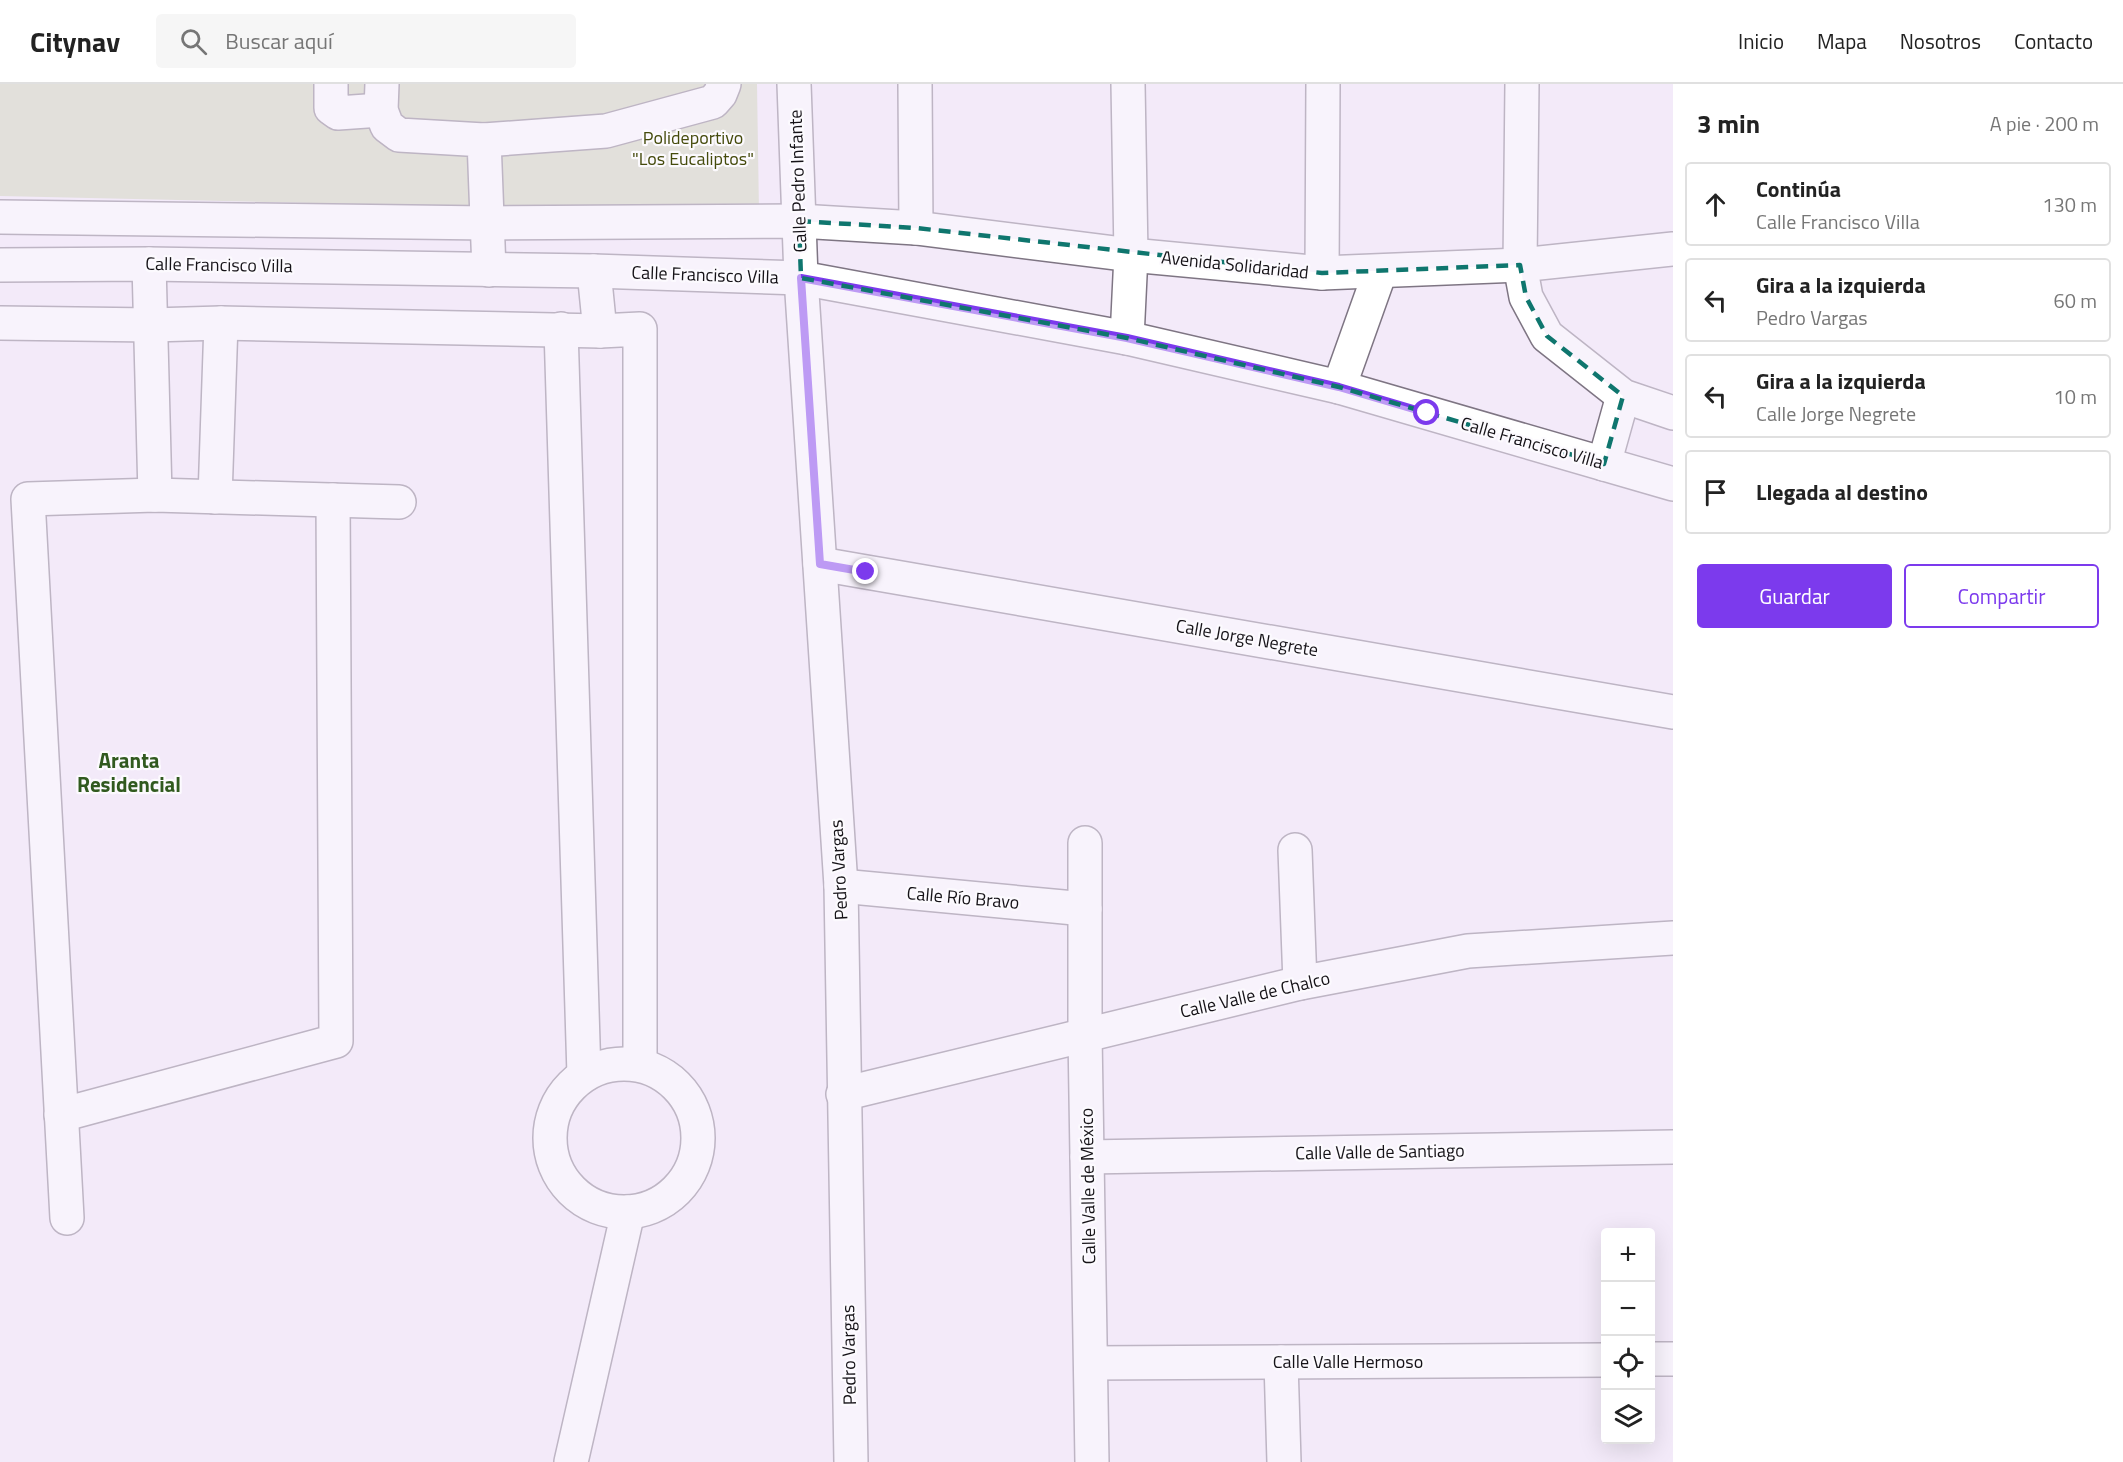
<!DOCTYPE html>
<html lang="es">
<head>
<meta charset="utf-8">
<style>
  body { margin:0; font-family:"Titillium Web",sans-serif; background:#f6f6f6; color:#222 }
  .controls { position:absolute; right:18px; bottom:18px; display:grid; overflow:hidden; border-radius:6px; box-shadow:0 6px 24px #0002 }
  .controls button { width:54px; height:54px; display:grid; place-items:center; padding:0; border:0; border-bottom:2px solid #e0e0e0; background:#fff; color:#222; font:30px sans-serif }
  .stop { position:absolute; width:18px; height:18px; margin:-14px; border:4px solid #7c3aed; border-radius:50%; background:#fff }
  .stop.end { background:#7c3aed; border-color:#fff; box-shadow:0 2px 6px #0008 }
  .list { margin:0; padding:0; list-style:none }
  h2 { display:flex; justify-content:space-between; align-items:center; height:78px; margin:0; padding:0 24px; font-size:26px }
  h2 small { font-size:20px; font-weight:400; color:#767676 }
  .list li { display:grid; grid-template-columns:39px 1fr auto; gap:18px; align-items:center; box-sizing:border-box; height:84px; margin:0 12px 12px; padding:0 12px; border:2px solid #e0e0e0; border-radius:6px }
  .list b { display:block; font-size:22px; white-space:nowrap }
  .list p { margin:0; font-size:20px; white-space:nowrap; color:#767676 }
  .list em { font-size:20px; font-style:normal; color:#767676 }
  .actions { display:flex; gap:12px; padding:18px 24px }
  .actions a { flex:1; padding:14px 0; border:2px solid #7c3aed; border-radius:6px; text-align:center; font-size:21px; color:#7c3aed }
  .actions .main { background:#7c3aed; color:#fff }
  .icon { flex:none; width:33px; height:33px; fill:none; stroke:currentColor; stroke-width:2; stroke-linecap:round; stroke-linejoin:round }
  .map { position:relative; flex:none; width:1673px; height:1378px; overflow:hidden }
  header { display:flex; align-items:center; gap:36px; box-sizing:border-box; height:84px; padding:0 30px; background:#fff; border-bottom:2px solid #e0e0e0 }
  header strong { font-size:28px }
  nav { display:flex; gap:33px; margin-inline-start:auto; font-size:21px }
  .search { width:420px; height:54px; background:#f6f6f6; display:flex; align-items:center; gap:15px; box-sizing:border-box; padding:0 21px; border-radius:6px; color:#767676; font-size:22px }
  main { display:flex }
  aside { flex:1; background:#fff }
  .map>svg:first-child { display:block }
</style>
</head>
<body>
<header>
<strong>Citynav</strong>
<div class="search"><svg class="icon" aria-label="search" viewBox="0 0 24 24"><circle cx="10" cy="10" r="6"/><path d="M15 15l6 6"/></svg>Buscar aquí</div>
<nav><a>Inicio</a><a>Mapa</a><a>Nosotros</a><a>Contacto</a></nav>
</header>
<main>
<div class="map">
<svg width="1673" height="1378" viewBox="0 0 1673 1378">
  <rect width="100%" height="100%" fill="#f3eaf9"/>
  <polygon fill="#cfd4b7" points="0,0 757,0 759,129 0,112"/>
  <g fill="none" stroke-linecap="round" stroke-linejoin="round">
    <g stroke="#7e7583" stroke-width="36">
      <g id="minor">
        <polyline points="331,0 331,24 338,29 381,26"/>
        <polyline points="382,0 381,26 387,42 399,51 484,56 489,186"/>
        <polyline points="794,0 801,194 841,802 851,1378"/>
        <polyline points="915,0 916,144"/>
        <polyline points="1522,0 1520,181 1526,213 1547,252 1623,312 1673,329"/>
        <polyline points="484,56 606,47 713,18 720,10 724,0"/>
        <polyline points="0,133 488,139 799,137 916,144 1131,171 1322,189 1520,181 1673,165"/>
        <polyline points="149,180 155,411"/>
        <polyline points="0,181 149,180 594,187 801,194 1127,254 1339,303 1673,400"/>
        <polyline points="594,187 600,247"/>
        <polyline points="1322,189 1323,0"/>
        <polyline points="0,239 152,241 221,239 600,247 640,245 640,980"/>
        <polyline points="561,245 584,991"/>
        <polyline points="1127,254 1131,171 1128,0"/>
        <polyline points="1339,303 1380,188"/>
        <polyline points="1604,380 1623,312"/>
        <polyline points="215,413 221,239"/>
        <polyline points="820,480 1673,628"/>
        <polyline points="1085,759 1085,951 1092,1378"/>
        <polyline points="1295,766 1300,899"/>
        <polyline points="841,802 1085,825"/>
        <circle cx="624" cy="1054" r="74"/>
        <polyline points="843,1010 1300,899 1468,867 1673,854"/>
        <polyline points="61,1031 336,957 333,416"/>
        <polyline points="1087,1073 1673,1063"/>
        <polyline points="67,1134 28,415 155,411 399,418"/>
        <polyline points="1650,1275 1673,1275"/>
        <polyline points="1281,1278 1284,1378"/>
        <polyline points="1091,1279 1606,1276"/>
        <polyline points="571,1378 628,1128"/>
      </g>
    </g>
    <use href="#minor" stroke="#fff" stroke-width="33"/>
  </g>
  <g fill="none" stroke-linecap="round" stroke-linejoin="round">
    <polyline stroke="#7c3aed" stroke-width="8" points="866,488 820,480 801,194 1127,254 1339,303 1427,329"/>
  </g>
  <path d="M0 0H1673V1378H0ZM 799,137 L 916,144 L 1322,189 L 1520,181 L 1526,213 L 1547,252 L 1623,312 L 1604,380 L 1339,303 L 1127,254 L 801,194 Z" fill="#f3eaf9" fill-opacity=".55" fill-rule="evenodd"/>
  <path fill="none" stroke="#0f766e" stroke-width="4.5" stroke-dasharray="12 8" stroke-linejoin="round" d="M 799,137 L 916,144 L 1322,189 L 1520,181 L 1526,213 L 1547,252 L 1623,312 L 1604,380 L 1339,303 L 1127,254 L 801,194 Z"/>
  <g text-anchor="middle" stroke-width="4.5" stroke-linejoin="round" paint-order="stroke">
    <g font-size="18" fill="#454b0c" stroke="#fcfafe">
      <text x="693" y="60">Polideportivo<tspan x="693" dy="21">"Los Eucaliptos"</tspan></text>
    </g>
    <g font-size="18" fill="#151217" stroke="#fcfafe">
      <text transform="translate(798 97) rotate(-92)" y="6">Calle Pedro Infante</text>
      <text transform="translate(219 181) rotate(1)" y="6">Calle Francisco Villa</text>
      <text transform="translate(1235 181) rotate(6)" y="6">Avenida Solidaridad</text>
      <text transform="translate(705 191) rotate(2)" y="6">Calle Francisco Villa</text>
      <text transform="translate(1532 359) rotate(16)" y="6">Calle Francisco Villa</text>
      <text transform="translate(1247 554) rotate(10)" y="6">Calle Jorge Negrete</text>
      <text transform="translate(839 786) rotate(-93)" y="6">Pedro Vargas</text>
      <text transform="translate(963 814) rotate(5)" y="6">Calle Río Bravo</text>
      <text transform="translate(1255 911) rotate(-13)" y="6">Calle Valle de Chalco</text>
      <text transform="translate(1380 1068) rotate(-1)" y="6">Calle Valle de Santiago</text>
      <text transform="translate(1088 1102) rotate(-91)" y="6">Calle Valle de México</text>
      <text transform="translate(849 1271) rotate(-91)" y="6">Pedro Vargas</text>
      <text x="1348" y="1284">Calle Valle Hermoso</text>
    </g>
    <g font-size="21" font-weight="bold" fill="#315a1f" stroke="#fcfafe">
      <text x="129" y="684">Aranta<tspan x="129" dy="24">Residencial</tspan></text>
    </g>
  </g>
</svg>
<div class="controls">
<button>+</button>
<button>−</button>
<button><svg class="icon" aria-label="locate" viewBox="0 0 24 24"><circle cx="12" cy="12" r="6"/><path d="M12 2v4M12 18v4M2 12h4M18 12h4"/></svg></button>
<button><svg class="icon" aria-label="layers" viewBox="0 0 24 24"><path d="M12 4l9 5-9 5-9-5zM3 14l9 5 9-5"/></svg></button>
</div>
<div class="stop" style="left:1427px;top:329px"></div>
<div class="stop end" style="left:866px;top:488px"></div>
</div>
<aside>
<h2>3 min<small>A pie · 200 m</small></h2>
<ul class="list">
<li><svg class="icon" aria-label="ahead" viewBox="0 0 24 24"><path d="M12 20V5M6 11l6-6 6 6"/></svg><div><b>Continúa</b><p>Calle Francisco Villa</p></div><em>130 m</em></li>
<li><svg class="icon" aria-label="left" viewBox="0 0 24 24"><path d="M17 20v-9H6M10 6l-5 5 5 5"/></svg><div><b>Gira a la izquierda</b><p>Pedro Vargas</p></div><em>60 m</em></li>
<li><svg class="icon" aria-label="left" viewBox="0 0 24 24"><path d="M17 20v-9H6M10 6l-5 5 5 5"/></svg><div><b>Gira a la izquierda</b><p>Calle Jorge Negrete</p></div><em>10 m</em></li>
<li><svg class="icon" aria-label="arrive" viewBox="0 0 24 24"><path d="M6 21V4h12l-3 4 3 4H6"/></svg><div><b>Llegada al destino</b></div></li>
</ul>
<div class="actions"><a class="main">Guardar</a><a>Compartir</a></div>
</aside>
</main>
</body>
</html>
